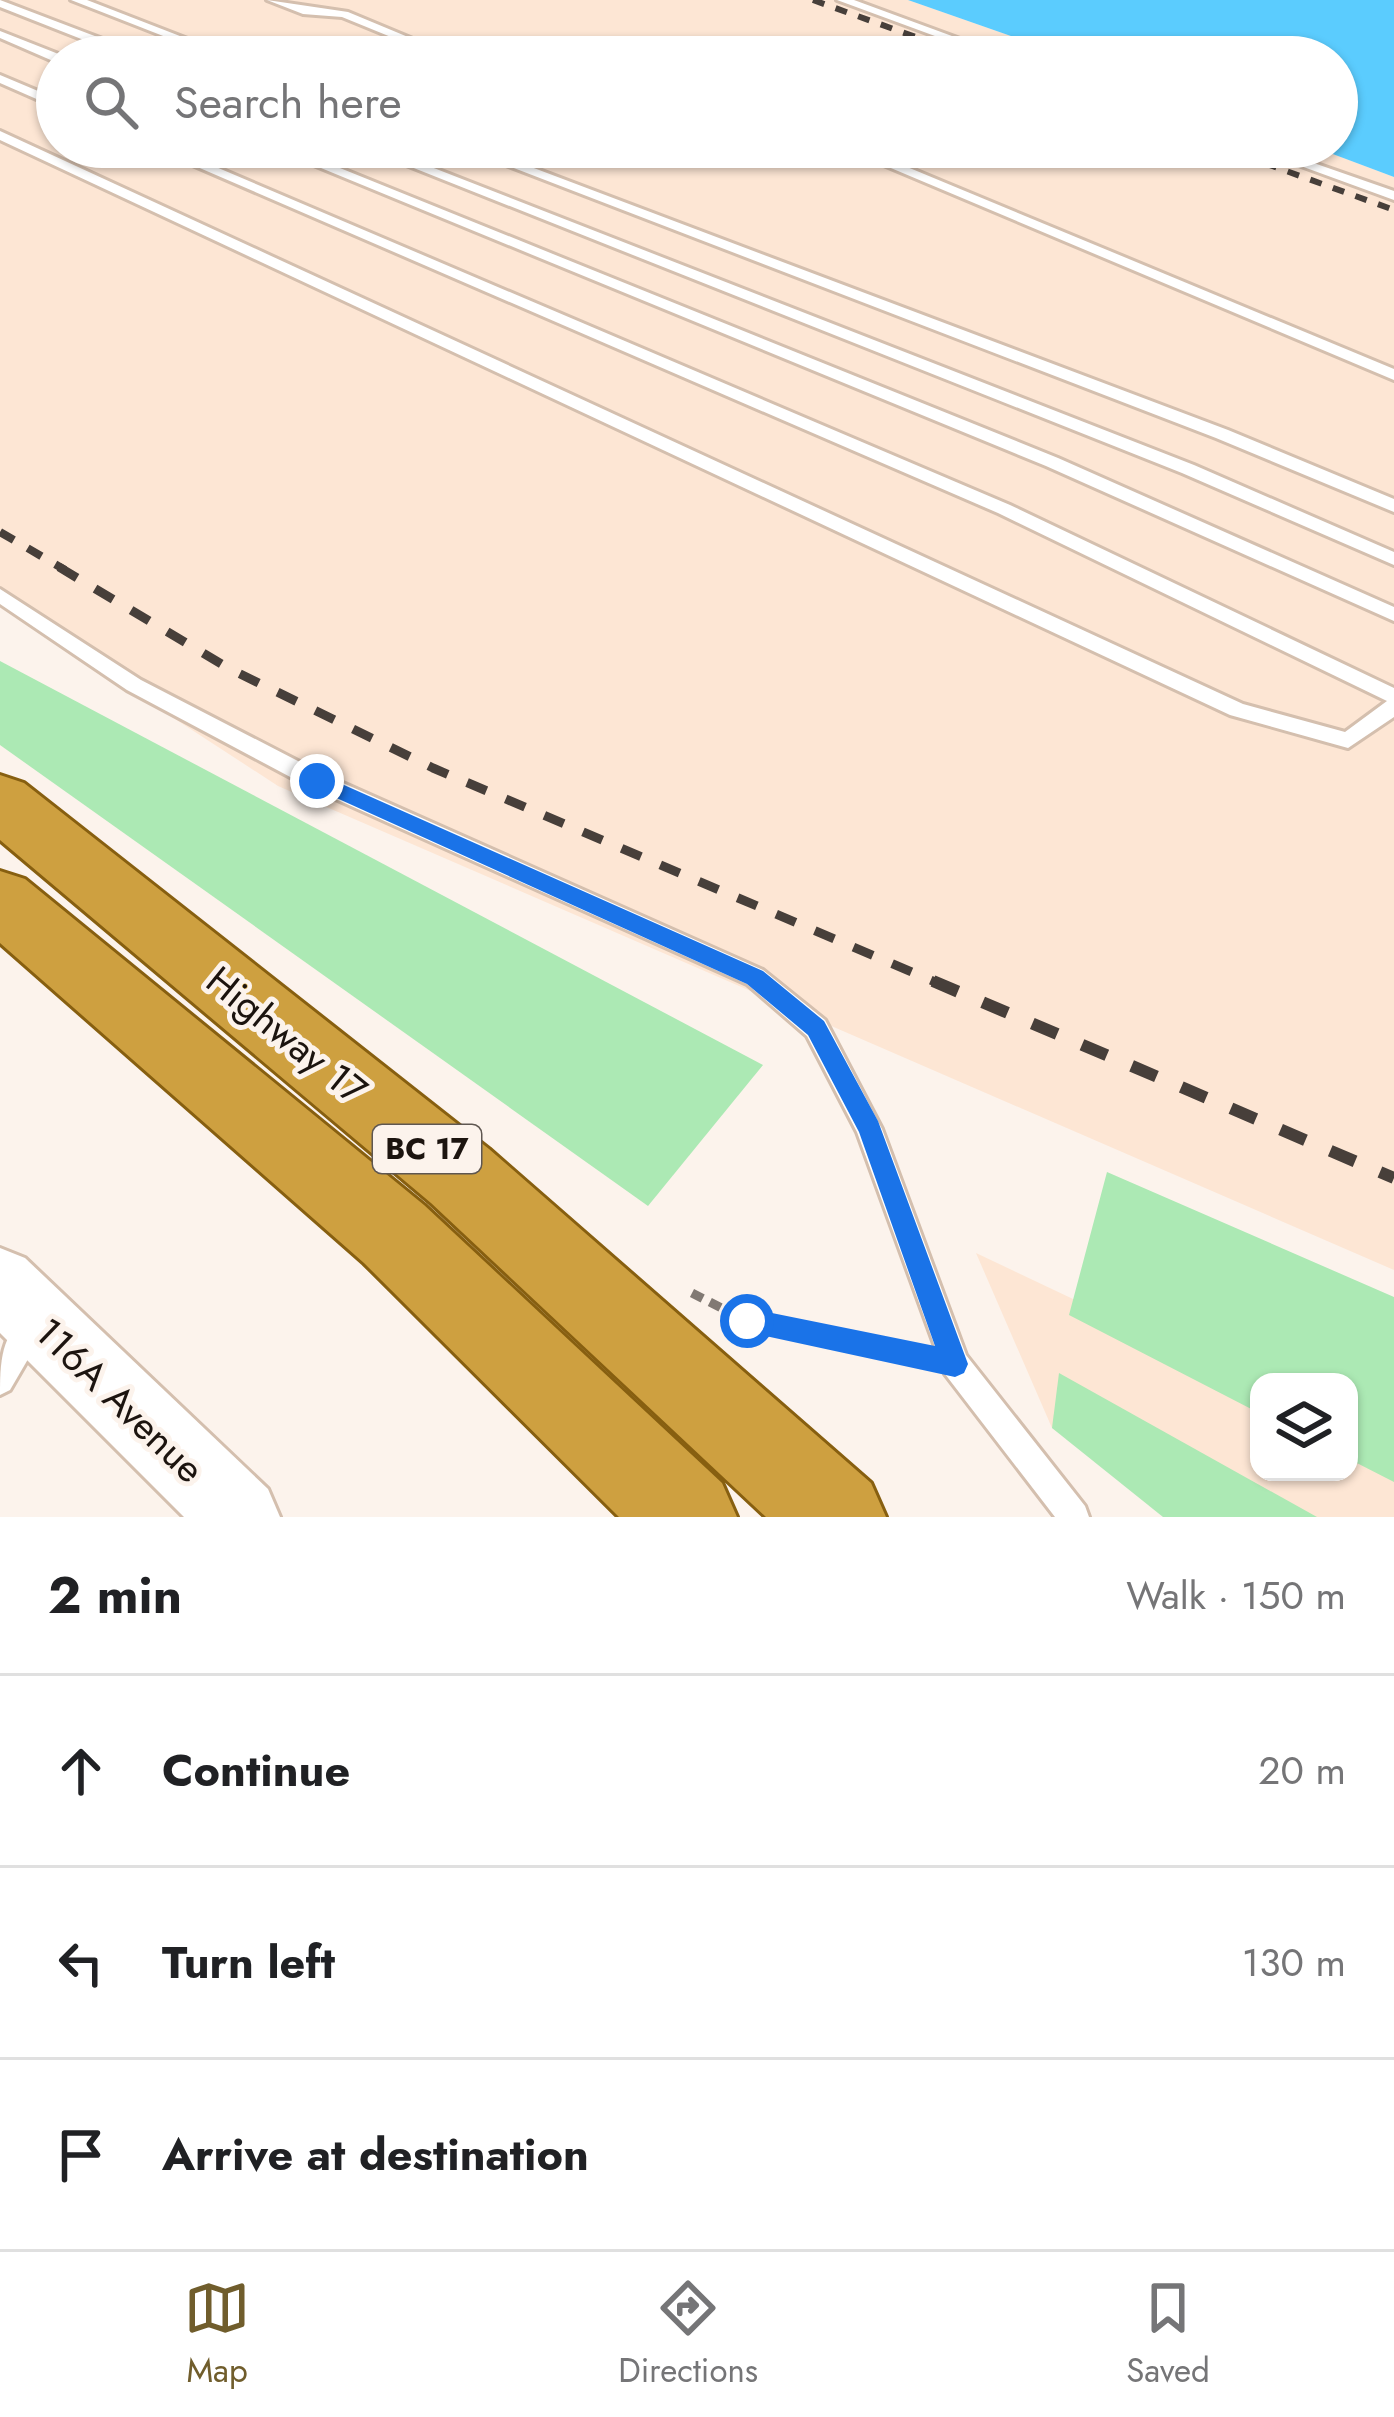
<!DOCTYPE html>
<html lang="en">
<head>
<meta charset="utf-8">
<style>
  body { margin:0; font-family:Jost,sans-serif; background:#f2f2f2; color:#202124 }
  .controls { position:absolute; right:36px; bottom:36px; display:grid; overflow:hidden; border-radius:24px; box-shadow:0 3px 9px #0004 }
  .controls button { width:108px; height:108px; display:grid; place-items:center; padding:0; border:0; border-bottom:3px solid #e0e0e0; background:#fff; color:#202124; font:60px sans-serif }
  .stop { position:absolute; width:36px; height:36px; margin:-27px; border:9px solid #1a73e8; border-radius:50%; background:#fff }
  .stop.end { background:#1a73e8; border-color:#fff; box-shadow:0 3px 12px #0008 }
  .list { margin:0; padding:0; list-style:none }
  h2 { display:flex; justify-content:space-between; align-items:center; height:156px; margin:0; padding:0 48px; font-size:51px }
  h2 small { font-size:39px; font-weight:400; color:#757577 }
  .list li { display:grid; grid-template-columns:78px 1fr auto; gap:36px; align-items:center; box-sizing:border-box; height:192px; padding:0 48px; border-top:3px solid #e0e0e0 }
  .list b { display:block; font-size:45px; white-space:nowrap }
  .list em { font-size:39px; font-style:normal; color:#757577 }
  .icon { flex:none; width:66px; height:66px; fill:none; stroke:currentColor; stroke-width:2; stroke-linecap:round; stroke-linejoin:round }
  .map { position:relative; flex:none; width:1394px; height:1517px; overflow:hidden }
  .search { position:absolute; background:#fff; box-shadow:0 3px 9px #0004; left:36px; right:36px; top:36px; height:132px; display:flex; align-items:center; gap:30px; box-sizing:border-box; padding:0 42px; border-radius:66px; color:#757577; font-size:45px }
  .sheet { height:732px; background:#fff }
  nav { display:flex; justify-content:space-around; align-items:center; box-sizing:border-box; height:168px; border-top:3px solid #e0e0e0; background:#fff; font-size:33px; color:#757577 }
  nav a { display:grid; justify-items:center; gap:6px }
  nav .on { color:#705d2c }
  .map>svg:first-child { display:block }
</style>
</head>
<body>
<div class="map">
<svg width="1394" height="1517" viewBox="0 0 1394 1517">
  <rect width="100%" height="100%" fill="#fcf3ec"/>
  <g fill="#fde6d4">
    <polygon points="0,0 908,0 1071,57 57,57 57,147 1314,147 1394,177 1394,1270 278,786 0,605"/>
    <polygon points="976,1253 1259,1387 1259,1472 1349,1472 1349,1430 1394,1452 1394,1517 1187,1517 1052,1428"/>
  </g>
  <g fill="#ace9b4">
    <polygon points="0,661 763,1065 648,1206 0,745"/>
    <polygon points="1107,1172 1394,1297 1394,1482 1349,1459 1349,1382 1259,1382 1259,1413 1069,1315"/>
    <polygon points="1059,1373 1317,1517 1163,1517 1052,1428"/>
  </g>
  <polygon fill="#5bccfe" points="908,0 1394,0 1394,177 1314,147 1337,147 1337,57 1071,57"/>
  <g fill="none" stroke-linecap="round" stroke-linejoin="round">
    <g stroke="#d4bfae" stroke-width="6">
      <g id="service">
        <polygon points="0,0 142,54 144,57 127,57 0,7"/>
        <polygon points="71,0 87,0 234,57 217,57"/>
        <polygon points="267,0 348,12 456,57 440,57 342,17 303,14"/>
        <polygon points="837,0 854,0 1009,57 992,57"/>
        <polygon points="0,31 61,55 62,57 53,61 0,38"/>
        <polygon points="0,75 57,99 57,108 0,83"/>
        <polygon points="0,131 1243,704 1345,732 1387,701 998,513 151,147 169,147 1010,505 1394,688 1394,717 1348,748 1230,715 0,140"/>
        <polygon points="270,147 288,147 1058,458 1394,607 1394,621 1046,466"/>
        <polygon points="361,147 380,147 1194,465 1394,552 1394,565 1182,473"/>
        <polygon points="459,147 478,147 1228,430 1394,499 1394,512 1216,438"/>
        <polygon points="841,147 859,147 1394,369 1394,380"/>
        <polygon points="1249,147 1268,147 1394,191 1394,200"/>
        <polygon points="0,589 141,680 325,775 763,970 825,1020 882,1129 966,1355 1085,1506 1089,1517 1055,1517 945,1374 857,1132 807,1036 747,984 309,787 127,690 0,604"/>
        <path d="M 31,1316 L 41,1320 L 45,1330 L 10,1390 L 0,1395 C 0,1366 0,1329 31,1316 Z"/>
      </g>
    </g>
    <g stroke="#d4bfae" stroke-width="6">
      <polygon id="tertiary" points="0,1248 25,1258 268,1489 280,1517 184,1517 0,1333"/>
    </g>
    <g stroke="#875f10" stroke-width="6">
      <g id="trunk">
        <polygon points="0,775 24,783 489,1149 871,1483 886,1517 766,1517 431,1203 0,840"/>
        <polygon points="0,871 25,879 424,1205 722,1483 737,1517 619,1517 364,1263 0,943"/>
      </g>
    </g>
    <polyline stroke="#817973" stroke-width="9" stroke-dasharray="12 8" stroke-linecap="butt" points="692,1293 747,1321 918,1356"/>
    <use href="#service" fill="#fff" fill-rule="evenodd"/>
    <use href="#tertiary" fill="#fff" fill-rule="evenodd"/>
    <use href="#trunk" fill="#cea040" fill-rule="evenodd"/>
    <g stroke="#473f3a" stroke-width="6" stroke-dasharray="12 12" stroke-linecap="butt">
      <polyline points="813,0 971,57"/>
      <polyline points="1220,147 1394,210"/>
    </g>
    <polyline stroke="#473f3a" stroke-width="8" stroke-dasharray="16 16" stroke-linecap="butt" points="0,532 65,570"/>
    <polyline stroke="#473f3a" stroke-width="9" stroke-dasharray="21 21" stroke-linecap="butt" points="59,567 228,668 433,768 940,984"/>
    <polyline stroke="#473f3a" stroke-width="12" stroke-dasharray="27 27" stroke-linecap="butt" points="933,981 1394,1178"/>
  </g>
  <polygon fill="#1a73e8" points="317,773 763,971 824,1021 878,1121 968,1364 964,1373 955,1377 738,1330 738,1312 747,1308 935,1346 859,1132 808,1035 747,984 310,786 310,775"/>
  <g text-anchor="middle" stroke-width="10" stroke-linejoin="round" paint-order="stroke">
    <rect fill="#fcf3ec" stroke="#5f5751" stroke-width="3" x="373" y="1125" width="108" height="48" rx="9"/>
    <g font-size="30" font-weight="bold" fill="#1c140f">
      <text x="427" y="1159">BC 17</text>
    </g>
    <g font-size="39" fill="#1c140f" stroke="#fcf3ec">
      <text transform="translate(287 1035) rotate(39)" y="14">Highway 17</text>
      <text transform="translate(120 1400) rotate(44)" y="14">116A Avenue</text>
    </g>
  </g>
</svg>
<div class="controls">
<button><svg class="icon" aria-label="layers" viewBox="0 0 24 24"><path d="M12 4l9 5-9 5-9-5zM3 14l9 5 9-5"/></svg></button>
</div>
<div class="stop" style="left:747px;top:1321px"></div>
<div class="stop end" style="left:317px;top:781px"></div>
<div class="search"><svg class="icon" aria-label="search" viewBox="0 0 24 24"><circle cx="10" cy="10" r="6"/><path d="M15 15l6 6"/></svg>Search here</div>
</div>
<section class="sheet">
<h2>2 min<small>Walk · 150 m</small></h2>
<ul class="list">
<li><svg class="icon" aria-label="ahead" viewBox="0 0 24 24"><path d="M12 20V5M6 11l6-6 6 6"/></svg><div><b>Continue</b></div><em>20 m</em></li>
<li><svg class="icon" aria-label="left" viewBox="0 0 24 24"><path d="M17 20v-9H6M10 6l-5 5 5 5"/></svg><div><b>Turn left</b></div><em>130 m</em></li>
<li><svg class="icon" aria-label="arrive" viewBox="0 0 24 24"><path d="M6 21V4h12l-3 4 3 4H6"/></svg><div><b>Arrive at destination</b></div></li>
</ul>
</section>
<nav>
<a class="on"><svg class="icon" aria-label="map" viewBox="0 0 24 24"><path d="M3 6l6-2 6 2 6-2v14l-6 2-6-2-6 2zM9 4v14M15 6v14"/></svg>Map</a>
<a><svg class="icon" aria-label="directions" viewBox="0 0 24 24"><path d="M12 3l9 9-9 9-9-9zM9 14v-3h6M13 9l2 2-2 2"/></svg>Directions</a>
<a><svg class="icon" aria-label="saved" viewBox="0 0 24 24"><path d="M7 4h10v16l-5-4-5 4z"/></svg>Saved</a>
</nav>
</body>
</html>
